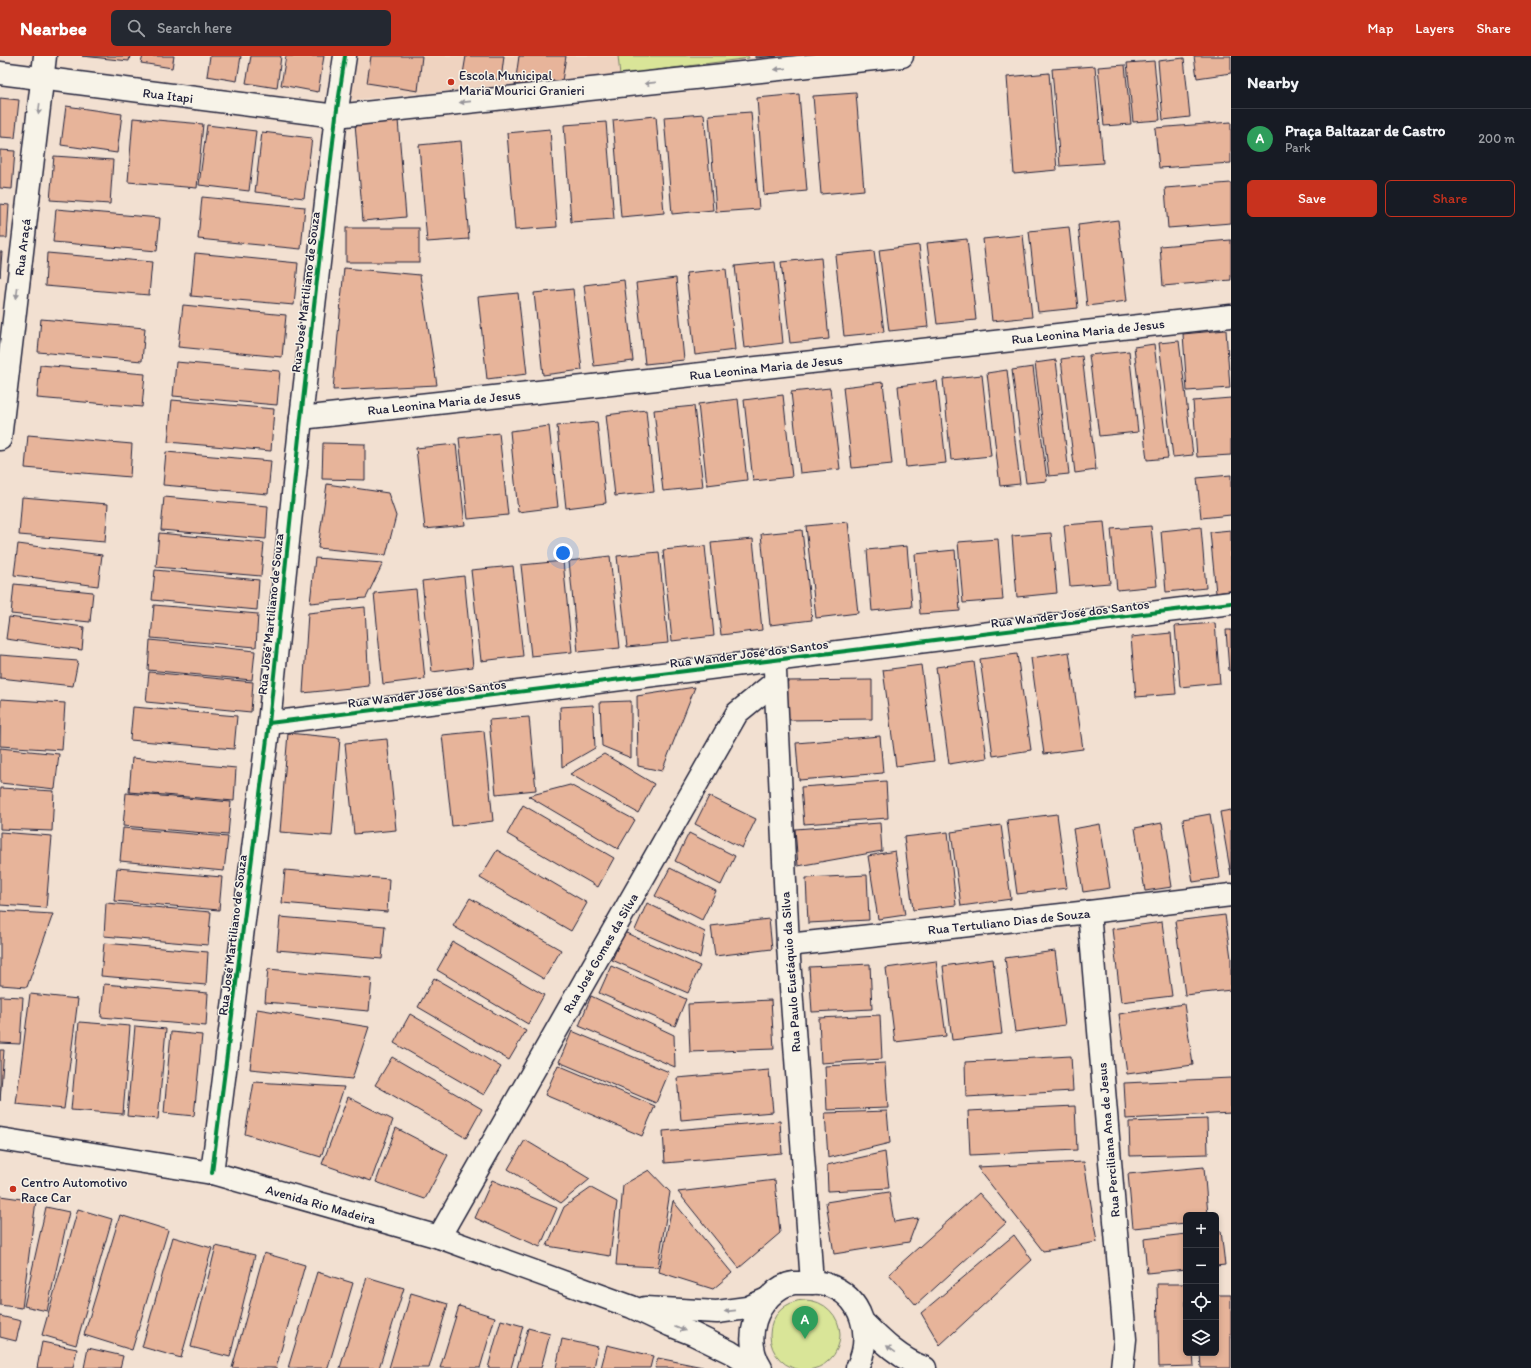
<!DOCTYPE html>
<html lang="en">
<head>
<meta charset="utf-8">
<style>
  body { margin:0; font-family:Itim,sans-serif; background:#242831; color:#f1f3f6 }
  .controls { position:absolute; right:12px; bottom:12px; display:grid; overflow:hidden; border-radius:6px; box-shadow:0 2px 6px #0003 }
  .controls button { width:36px; height:36px; display:grid; place-items:center; padding:0; border:0; border-bottom:1px solid #363941; background:#171b24; color:#f1f3f6; font:20px sans-serif }
  .you { position:absolute; left:563px; top:497px; width:14px; height:14px; margin:-10px; border:3px solid #fff; border-radius:50%; background:#1a73e8; box-shadow:0 0 0 6px #1a73e833 }
  .badge { display:grid; place-items:center; width:26px; height:26px; border-radius:50%; background:#c8321e; color:#fff; font-size:13px; font-weight:700 }
  .pin { position:absolute; translate:-50% -33px; filter:drop-shadow(0 1px 2px #0008) }
  .pin::after { content:''; position:absolute; top:21px; width:14px; height:12px; background:inherit; clip-path:polygon(0 0,100% 0,50% 100%) }
  .list { margin:0; padding:0; list-style:none }
  h2 { display:flex; justify-content:space-between; align-items:center; height:52px; margin:0; padding:0 16px; font-size:17px }
  h2 small { font-size:13px; font-weight:400; color:#9ea1a6 }
  .list li { display:grid; grid-template-columns:26px 1fr auto; gap:12px; align-items:center; box-sizing:border-box; height:60px; padding:0 16px; border-top:1px solid #363941 }
  .list b { display:block; font-size:15px; white-space:nowrap }
  .list p { margin:0; font-size:13px; white-space:nowrap; color:#9ea1a6 }
  .list em { font-size:13px; font-style:normal; color:#9ea1a6 }
  .actions { display:flex; gap:8px; padding:12px 16px }
  .actions a { flex:1; padding:9px 0; border:1px solid #c8321e; border-radius:6px; text-align:center; font-size:14px; color:#c8321e }
  .actions .main { background:#c8321e; color:#fff }
  .icon { flex:none; width:22px; height:22px; fill:none; stroke:currentColor; stroke-width:2; stroke-linecap:round; stroke-linejoin:round }
  .map { position:relative; flex:none; width:1231px; height:1312px; overflow:hidden }
  header { display:flex; align-items:center; gap:24px; box-sizing:border-box; height:56px; padding:0 20px; background:#c8321e; color:#fff }
  header strong { font-size:19px }
  nav { display:flex; gap:22px; margin-inline-start:auto; font-size:14px }
  .search { width:280px; height:36px; background:#242831; display:flex; align-items:center; gap:10px; box-sizing:border-box; padding:0 14px; border-radius:6px; color:#9ea1a6; font-size:15px }
  main { display:flex }
  aside { flex:1; background:#171b24 }
  .map>svg:first-child { display:block }
</style>
</head>
<body>
<header>
<strong>Nearbee</strong>
<div class="search"><svg class="icon" aria-label="search" viewBox="0 0 24 24"><circle cx="10" cy="10" r="6"/><path d="M15 15l6 6"/></svg>Search here</div>
<nav><a>Map</a><a>Layers</a><a>Share</a></nav>
</header>
<main>
<div class="map">
<svg width="1231" height="1312" viewBox="0 0 1231 1312">
  <rect width="100%" height="100%" fill="#f2e0d1"/>
  <filter id="ink" filterUnits="userSpaceOnUse"><feTurbulence type="fractalNoise" baseFrequency=".025" numOctaves="2"/><feDisplacementMap in="SourceGraphic" scale="8" xChannelSelector="R" yChannelSelector="G"/><feConvolveMatrix kernelMatrix="1 2 1 2 8 2 1 2 1" color-interpolation-filters="sRGB"/></filter>
  <g filter="url(#ink)">
    <polygon fill="#efd3c0" points="358,0 745,0 745,7 351,44"/>
    <g fill="#d9e598" stroke="#7e846a">
      <polygon points="618,0 748,0 749,2 620,19"/>
      <circle cx="805" cy="1279" r="35"/>
    </g>
    <g fill="#e7b49a" stroke="#22223b">
      <polygon points="82,0 130,0 129,5"/>
      <polygon points="143,0 174,0 172,12 141,7"/>
      <polygon points="210,0 241,0 237,25 207,20"/>
      <polygon points="251,0 281,0 277,32 246,27"/>
      <polygon points="286,0 324,0 318,36 281,29"/>
      <polygon points="371,0 422,0 418,35 367,27"/>
      <polygon points="466,0 504,0 501,24 463,18"/>
      <polygon points="519,0 566,0 562,25 515,29"/>
      <polygon points="755,0 777,0 755,2"/>
      <polygon points="1194,0 1231,0 1231,17 1197,22"/>
      <polygon points="1184,2 1190,61 1163,64 1158,5"/>
      <polygon points="1154,5 1160,64 1133,66 1127,7"/>
      <polygon points="1125,9 1131,68 1104,70 1098,11"/>
      <polygon points="1095,10 1103,107 1060,110 1052,13"/>
      <polygon points="1049,17 1057,114 1014,118 1007,21"/>
      <polygon points="856,37 864,134 821,138 813,40"/>
      <polygon points="799,38 807,135 764,139 757,42"/>
      <polygon points="0,42 19,44 15,82 0,81"/>
      <polygon points="66,50 122,58 117,97 61,89"/>
      <polygon points="751,56 759,153 716,156 709,59"/>
      <polygon points="704,58 713,154 672,158 664,61"/>
      <polygon points="656,60 664,157 621,161 613,64"/>
      <polygon points="133,62 203,68 197,132 128,126"/>
      <polygon points="398,64 406,161 363,165 355,67"/>
      <polygon points="606,66 614,163 571,166 564,69"/>
      <polygon points="1231,66 1231,107 1159,112 1155,72"/>
      <polygon points="207,69 256,75 249,135 199,129"/>
      <polygon points="550,73 557,171 515,174 507,77"/>
      <polygon points="262,76 312,82 304,142 255,136"/>
      <polygon points="461,85 469,183 427,186 419,89"/>
      <polygon points="0,94 15,95 12,133 0,132"/>
      <polygon points="54,100 113,104 110,148 50,144"/>
      <polygon points="1231,127 1231,167 1168,172 1165,132"/>
      <polygon points="202,141 305,151 301,193 198,183"/>
      <polygon points="0,148 9,149 7,182 0,182"/>
      <polygon points="56,153 160,162 157,195 53,186"/>
      <polygon points="1118,164 1127,245 1087,250 1078,169"/>
      <polygon points="1069,171 1078,252 1038,256 1029,175"/>
      <rect x="346" y="172" width="73" height="34"/>
      <polygon points="1023,179 1032,261 992,265 983,183"/>
      <polygon points="967,183 976,264 937,268 927,187"/>
      <polygon points="1231,184 1231,224 1163,230 1160,190"/>
      <polygon points="919,189 928,271 889,275 879,194"/>
      <polygon points="874,195 884,276 844,280 835,199"/>
      <polygon points="0,196 2,196 0,221"/>
      <polygon points="47,197 152,206 149,239 45,230"/>
      <polygon points="195,197 298,207 294,249 191,240"/>
      <polygon points="821,202 829,283 790,287 781,206"/>
      <polygon points="775,206 783,287 744,292 735,210"/>
      <polygon points="344,212 420,219 437,329 333,334"/>
      <polygon points="726,213 735,294 695,299 686,217"/>
      <polygon points="676,222 684,304 645,308 636,227"/>
      <polygon points="624,224 633,305 594,310 584,229"/>
      <polygon points="573,233 582,314 543,319 534,237"/>
      <polygon points="518,237 527,318 487,323 478,241"/>
      <polygon points="183,249 286,259 282,301 178,291"/>
      <polygon points="41,263 145,272 142,305 38,296"/>
      <polygon points="1226,274 1230,332 1187,335 1183,278"/>
      <polygon points="1179,285 1193,399 1173,401 1159,287"/>
      <polygon points="1154,288 1168,402 1147,404 1134,291"/>
      <polygon points="1129,295 1138,376 1099,380 1089,299"/>
      <polygon points="1082,300 1096,414 1075,417 1061,303"/>
      <polygon points="1056,304 1069,418 1049,420 1035,307"/>
      <polygon points="176,306 280,315 277,349 173,340"/>
      <polygon points="40,309 145,318 142,351 37,342"/>
      <polygon points="1033,311 1047,425 1026,427 1012,314"/>
      <polygon points="1007,314 1020,428 1000,430 987,317"/>
      <polygon points="982,319 991,400 951,404 943,323"/>
      <polygon points="937,325 946,407 906,411 898,330"/>
      <polygon points="883,326 892,408 852,412 843,331"/>
      <polygon points="830,332 840,413 800,417 791,336"/>
      <polygon points="783,339 792,421 753,425 744,344"/>
      <polygon points="1231,342 1231,399 1197,401 1193,345"/>
      <polygon points="738,343 747,424 707,429 698,348"/>
      <polygon points="172,344 274,353 271,395 168,386"/>
      <polygon points="694,350 703,431 663,435 654,354"/>
      <polygon points="646,354 654,436 615,440 606,359"/>
      <polygon points="597,366 606,447 566,452 557,370"/>
      <polygon points="549,370 558,451 518,456 510,375"/>
      <polygon points="499,377 508,459 468,463 459,382"/>
      <polygon points="28,379 132,388 130,421 25,412"/>
      <polygon points="323,387 365,388 365,424 322,423"/>
      <polygon points="456,388 465,469 425,473 416,392"/>
      <polygon points="166,396 271,405 268,438 163,429"/>
      <polygon points="1231,419 1231,459 1201,462 1197,422"/>
      <polygon points="327,428 388,437 396,460 386,499 318,492"/>
      <polygon points="22,441 108,448 105,486 19,479"/>
      <polygon points="164,441 268,450 266,483 161,474"/>
      <polygon points="848,466 858,557 816,562 806,470"/>
      <polygon points="1104,466 1110,527 1070,530 1064,469"/>
      <polygon points="1151,470 1157,530 1117,534 1111,473"/>
      <polygon points="1201,471 1206,532 1166,536 1161,475"/>
      <polygon points="802,474 812,564 770,569 761,478"/>
      <polygon points="1231,474 1231,535 1216,537 1210,476"/>
      <polygon points="159,477 264,487 261,520 156,511"/>
      <polygon points="1051,477 1057,537 1017,541 1012,480"/>
      <polygon points="753,483 762,574 721,579 711,487"/>
      <polygon points="998,483 1003,544 963,547 958,486"/>
      <polygon points="18,488 102,499 98,530 14,519"/>
      <polygon points="705,490 714,580 672,585 663,494"/>
      <polygon points="907,490 912,551 872,555 867,494"/>
      <polygon points="955,494 960,555 920,558 915,498"/>
      <polygon points="659,496 668,587 627,591 617,500"/>
      <polygon points="610,500 620,592 578,596 569,505"/>
      <polygon points="315,502 383,507 366,542 310,547"/>
      <polygon points="563,505 572,596 531,600 521,509"/>
      <polygon points="513,510 523,600 481,605 471,514"/>
      <polygon points="155,514 259,524 257,554 152,544"/>
      <polygon points="464,520 473,611 432,616 422,525"/>
      <polygon points="14,528 93,536 90,566 11,558"/>
      <polygon points="416,533 425,623 383,628 374,537"/>
      <polygon points="154,549 258,558 256,591 151,582"/>
      <polygon points="365,551 369,630 303,637 308,557"/>
      <polygon points="9,561 84,571 82,594 6,583"/>
      <polygon points="1215,567 1220,627 1180,631 1175,570"/>
      <polygon points="1226,574 1231,574 1231,614 1229,615"/>
      <polygon points="1171,577 1176,638 1136,641 1131,581"/>
      <polygon points="150,584 255,595 252,624 148,614"/>
      <polygon points="1069,596 1083,693 1044,698 1031,602"/>
      <polygon points="1017,598 1031,694 993,700 980,603"/>
      <polygon points="0,599 78,605 73,630 0,622"/>
      <polygon points="974,606 987,702 949,708 936,611"/>
      <polygon points="921,609 934,705 896,710 883,614"/>
      <polygon points="149,616 253,626 251,656 146,646"/>
      <polygon points="872,624 872,663 787,664 787,625"/>
      <polygon points="695,631 662,715 638,710 637,640"/>
      <polygon points="1,643 65,647 62,694 0,690"/>
      <polygon points="631,645 631,702 602,690 600,646"/>
      <polygon points="593,649 595,692 562,711 560,651"/>
      <polygon points="133,651 237,660 234,693 130,684"/>
      <polygon points="529,661 536,734 496,738 489,664"/>
      <polygon points="484,675 493,765 452,770 442,679"/>
      <polygon points="288,677 340,682 332,780 280,776"/>
      <polygon points="880,680 883,717 799,724 796,687"/>
      <polygon points="387,683 396,774 354,778 345,687"/>
      <polygon points="0,692 59,698 55,733 0,727"/>
      <polygon points="604,698 654,728 638,757 570,718"/>
      <polygon points="132,702 236,712 234,745 129,736"/>
      <polygon points="886,725 888,762 804,768 801,731"/>
      <polygon points="570,729 635,764 618,793 528,740"/>
      <polygon points="0,732 54,735 52,775 0,773"/>
      <polygon points="126,737 231,746 228,779 123,770"/>
      <polygon points="709,740 756,763 742,792 695,768"/>
      <polygon points="523,749 614,802 598,831 507,778"/>
      <polygon points="1231,754 1231,819 1220,756"/>
      <polygon points="1057,758 1067,832 1017,838 1007,764"/>
      <polygon points="1210,758 1220,822 1193,826 1183,763"/>
      <polygon points="880,767 882,795 798,810 795,773"/>
      <polygon points="1162,767 1172,831 1145,835 1135,772"/>
      <polygon points="1100,768 1110,832 1083,836 1073,773"/>
      <polygon points="1001,769 1011,843 961,850 951,776"/>
      <polygon points="123,772 228,781 224,815 120,805"/>
      <polygon points="0,776 52,780 46,852 0,849"/>
      <polygon points="948,776 956,849 913,854 904,781"/>
      <polygon points="689,777 735,800 721,829 675,805"/>
      <polygon points="497,794 587,847 571,875 480,822"/>
      <polygon points="895,795 905,859 878,863 868,800"/>
      <polygon points="117,812 222,821 219,854 114,845"/>
      <polygon points="670,812 716,835 702,864 655,840"/>
      <polygon points="285,814 389,823 387,856 282,847"/>
      <polygon points="867,819 869,864 808,867 806,822"/>
      <polygon points="470,842 561,894 544,923 453,870"/>
      <polygon points="106,847 211,856 208,889 104,880"/>
      <polygon points="647,847 705,876 700,902 635,874"/>
      <polygon points="0,855 53,858 27,931 0,929"/>
      <polygon points="1225,859 1231,902 1231,934 1185,939 1175,865"/>
      <polygon points="280,861 385,870 382,903 277,894"/>
      <polygon points="769,863 772,893 715,900 711,870"/>
      <polygon points="1162,866 1172,940 1121,946 1112,873"/>
      <polygon points="624,876 700,910 688,937 612,904"/>
      <polygon points="453,886 544,939 528,968 437,914"/>
      <polygon points="104,887 208,896 206,929 101,920"/>
      <polygon points="1055,895 1065,969 1015,976 1005,902"/>
      <polygon points="993,903 1002,978 952,984 943,910"/>
      <polygon points="936,905 946,980 895,986 886,912"/>
      <polygon points="870,908 872,953 812,956 809,911"/>
      <polygon points="611,910 686,943 675,970 599,937"/>
      <polygon points="268,913 372,922 369,955 265,946"/>
      <polygon points="434,922 526,975 509,1004 418,951"/>
      <polygon points="104,928 208,937 206,970 101,961"/>
      <polygon points="30,938 78,943 64,1053 16,1048"/>
      <polygon points="0,940 23,941 20,988 0,987"/>
      <polygon points="591,940 674,979 675,1011 579,970"/>
      <polygon points="771,944 774,993 690,996 688,948"/>
      <polygon points="1184,948 1193,1009 1127,1018 1119,958"/>
      <polygon points="257,953 369,971 352,1023 250,1013"/>
      <polygon points="410,958 501,1011 484,1039 394,987"/>
      <polygon points="880,959 882,1003 821,1007 819,962"/>
      <polygon points="79,966 130,970 123,1058 71,1054"/>
      <polygon points="135,970 166,973 158,1063 127,1060"/>
      <polygon points="572,975 669,1016 656,1047 559,1006"/>
      <polygon points="171,976 202,979 194,1060 164,1057"/>
      <polygon points="0,994 4,994 0,1045"/>
      <polygon points="1071,1000 1073,1035 966,1041 965,1006"/>
      <polygon points="392,1001 482,1053 466,1082 375,1029"/>
      <polygon points="885,1007 888,1052 827,1054 825,1010"/>
      <polygon points="558,1009 655,1050 642,1080 545,1039"/>
      <polygon points="769,1014 773,1056 681,1064 677,1022"/>
      <polygon points="1231,1022 1231,1057 1126,1063 1124,1027"/>
      <polygon points="254,1026 344,1031 321,1101 245,1078"/>
      <polygon points="348,1041 393,1064 371,1125 322,1108"/>
      <polygon points="1075,1050 1077,1094 970,1099 968,1055"/>
      <polygon points="887,1055 890,1087 828,1102 825,1057"/>
      <polygon points="1207,1063 1208,1098 1130,1100 1129,1066"/>
      <polygon points="780,1065 782,1097 665,1107 663,1075"/>
      <polygon points="396,1072 448,1099 425,1143 376,1126"/>
      <polygon points="525,1084 590,1123 561,1147 508,1113"/>
      <polygon points="885,1096 889,1132 828,1135 827,1109"/>
      <polygon points="1084,1106 1097,1186 1043,1195 977,1111"/>
      <polygon points="1204,1111 1208,1159 1186,1159 1186,1167 1133,1172 1128,1118"/>
      <polygon points="649,1114 670,1136 658,1211 616,1209 623,1129"/>
      <polygon points="492,1124 557,1152 540,1191 475,1162"/>
      <polygon points="775,1124 780,1177 739,1212 678,1136"/>
      <polygon points="591,1132 617,1146 610,1200 547,1190 564,1151"/>
      <polygon points="889,1136 894,1166 918,1162 909,1186 834,1198 826,1146"/>
      <polygon points="979,1137 1006,1167 916,1249 889,1218"/>
      <polygon points="0,1140 36,1145 22,1252 0,1249"/>
      <polygon points="673,1145 732,1217 713,1233 659,1216"/>
      <polygon points="46,1151 69,1156 47,1255 24,1250"/>
      <polygon points="78,1153 112,1163 76,1289 42,1279"/>
      <polygon points="120,1159 168,1174 132,1294 84,1279"/>
      <polygon points="1216,1175 1221,1175 1225,1209 1216,1210"/>
      <polygon points="1186,1178 1186,1213 1147,1217 1144,1183"/>
      <polygon points="1014,1179 1032,1204 940,1289 921,1257"/>
      <polygon points="173,1181 212,1192 181,1302 142,1291"/>
      <polygon points="216,1190 255,1199 230,1301 191,1291"/>
      <polygon points="264,1197 305,1209 276,1312 232,1312"/>
      <polygon points="317,1216 353,1227 328,1312 288,1312"/>
      <polygon points="367,1221 404,1232 379,1312 340,1312"/>
      <polygon points="1157,1228 1186,1228 1186,1297 1193,1297 1194,1310 1159,1311"/>
      <polygon points="411,1237 448,1248 429,1312 389,1312"/>
      <polygon points="1216,1239 1231,1239 1231,1312 1201,1312 1200,1297 1216,1297"/>
      <polygon points="459,1250 495,1261 480,1312 440,1312"/>
      <polygon points="0,1260 21,1265 16,1285 0,1281"/>
      <polygon points="501,1264 523,1270 511,1312 488,1312"/>
      <polygon points="528,1272 550,1278 541,1312 517,1312"/>
      <polygon points="562,1283 598,1291 594,1312 556,1312"/>
      <polygon points="42,1286 77,1293 73,1312 37,1312"/>
      <polygon points="607,1289 653,1300 650,1312 601,1312"/>
      <polygon points="88,1292 123,1300 120,1312 84,1312"/>
      <polygon points="658,1302 703,1311 704,1312 655,1312"/>
    </g>
    <g fill="none" stroke-linecap="round" stroke-linejoin="round">
      <g stroke="#22223b" stroke-width="25">
        <g id="street">
          <polyline points="0,17 336,60 902,0"/>
          <polyline points="301,362 1231,260"/>
          <polyline points="775,615 788,889 812,1227"/>
          <polyline points="269,667 1231,547"/>
          <polyline points="1089,856 1125,1283 1122,1312"/>
          <polyline points="788,889 1089,856 1231,839"/>
          <polyline points="439,1181 737,657 775,626"/>
        </g>
      </g>
      <g stroke="#22223b" stroke-width="25">
        <g id="secondary">
          <polyline points="0,383 45,0"/>
          <polyline points="0,1083 212,1117 439,1181 632,1251 670,1269 693,1278 730,1296 755,1312"/>
          <polyline points="212,1117 269,667 301,362 336,60 345,0"/>
          <polyline points="645,1252 717,1256 747,1252 767,1243"/>
          <path d="M 863,1266 C 882,1285 900,1303 925,1312"/>
          <path d="M 761,1312 C 752,1298 750,1282 755,1265 C 760,1249 776,1229 794,1227 C 798,1227 803,1227 807,1227 C 812,1227 819,1226 825,1228 C 863,1239 873,1280 857,1312"/>
        </g>
      </g>
      <use href="#street" stroke="#f7f3e8" stroke-width="22"/>
      <use href="#secondary" stroke="#f7f3e8" stroke-width="22"/>
      <g stroke="#f7f3e8" stroke-width="6">
        <g id="cycleway">
          <polyline points="269,667 1231,547"/>
          <polyline points="212,1117 269,667 301,362 336,60 345,0"/>
        </g>
      </g>
      <use href="#cycleway" stroke="#00873e" stroke-width="4"/>
    </g>
    <defs><path id="oneway-solid" d="M-6-.8H1V-3.2L6.5 0L1 3.2V.8H-6Z"/></defs>
    <g fill="#97959a">
      <use href="#oneway-solid" transform="translate(780 13) rotate(174)"/>
      <use href="#oneway-solid" transform="translate(650 27) rotate(174)"/>
      <use href="#oneway-solid" transform="translate(465 46) rotate(174)"/>
      <use href="#oneway-solid" transform="translate(39 53) rotate(97)"/>
      <use href="#oneway-solid" transform="translate(17 237) rotate(97)"/>
      <use href="#oneway-solid" transform="translate(730 1255) rotate(174)"/>
      <use href="#oneway-solid" transform="translate(680 1273) rotate(21)"/>
      <use href="#oneway-solid" transform="translate(891 1293) rotate(-144)"/>
    </g>
  </g>
  <g fill="#c8321e" stroke="#f7f3e8" stroke-width="1.5">
    <circle cx="451" cy="26" r="4"/>
    <circle cx="13" cy="1133" r="4"/>
  </g>
  <g text-anchor="middle" stroke-width="3" stroke-linejoin="round" paint-order="stroke">
    <g font-size="13" fill="#22223b" stroke="#f7f3e8" text-anchor="start">
      <text x="459" y="24">Escola Municipal<tspan x="459" dy="15">Maria Mourici Granieri</tspan></text>
      <text x="21" y="1131">Centro Automotivo<tspan x="21" dy="15">Race Car</tspan></text>
    </g>
    <g font-size="13" fill="#22223b" stroke="#f7f3e8">
      <text transform="translate(168 39) rotate(7)" y="5">Rua Itapi</text>
      <text transform="translate(22 191) rotate(-83)" y="5">Rua Araçá</text>
      <text transform="translate(305 236) rotate(-83)" y="5">Rua José Martiliano de Souza</text>
      <text transform="translate(1088 275) rotate(-6)" y="5">Rua Leonina Maria de Jesus</text>
      <text transform="translate(766 311) rotate(-6)" y="5">Rua Leonina Maria de Jesus</text>
      <text transform="translate(444 346) rotate(-6)" y="5">Rua Leonina Maria de Jesus</text>
      <text transform="translate(1070 557) rotate(-7)" y="5">Rua Wander José dos Santos</text>
      <text transform="translate(270 558) rotate(-84)" y="5">Rua José Martiliano de Souza</text>
      <text transform="translate(749 597) rotate(-7)" y="5">Rua Wander José dos Santos</text>
      <text transform="translate(427 637) rotate(-7)" y="5">Rua Wander José dos Santos</text>
      <text transform="translate(1009 865) rotate(-6)" y="5">Rua Tertuliano Dias de Souza</text>
      <text transform="translate(232 879) rotate(-83)" y="5">Rua José Martiliano de Souza</text>
      <text transform="translate(600 897) rotate(-60)" y="5">Rua José Gomes da Silva</text>
      <text transform="translate(790 916) rotate(-94)" y="5">Rua Paulo Eustáquio da Silva</text>
      <text transform="translate(1108 1084) rotate(-95)" y="5">Rua Perciliana Ana de Jesus</text>
      <text transform="translate(321 1148) rotate(16)" y="5">Avenida Rio Madeira</text>
    </g>
  </g>
</svg>
<div class="controls">
<button>+</button>
<button>−</button>
<button><svg class="icon" aria-label="locate" viewBox="0 0 24 24"><circle cx="12" cy="12" r="6"/><path d="M12 2v4M12 18v4M2 12h4M18 12h4"/></svg></button>
<button><svg class="icon" aria-label="layers" viewBox="0 0 24 24"><path d="M12 4l9 5-9 5-9-5zM3 14l9 5 9-5"/></svg></button>
</div>
<div class="you"></div>
<div class="pin badge" style="left:805px;top:1283px;background:#2e9e5b">A</div>
</div>
<aside>
<h2>Nearby<small></small></h2>
<ul class="list">
<li><span class="badge" style="background:#2e9e5b">A</span><div><b>Praça Baltazar de Castro</b><p>Park</p></div><em>200 m</em></li>
</ul>
<div class="actions"><a class="main">Save</a><a>Share</a></div>
</aside>
</main>
</body>
</html>
